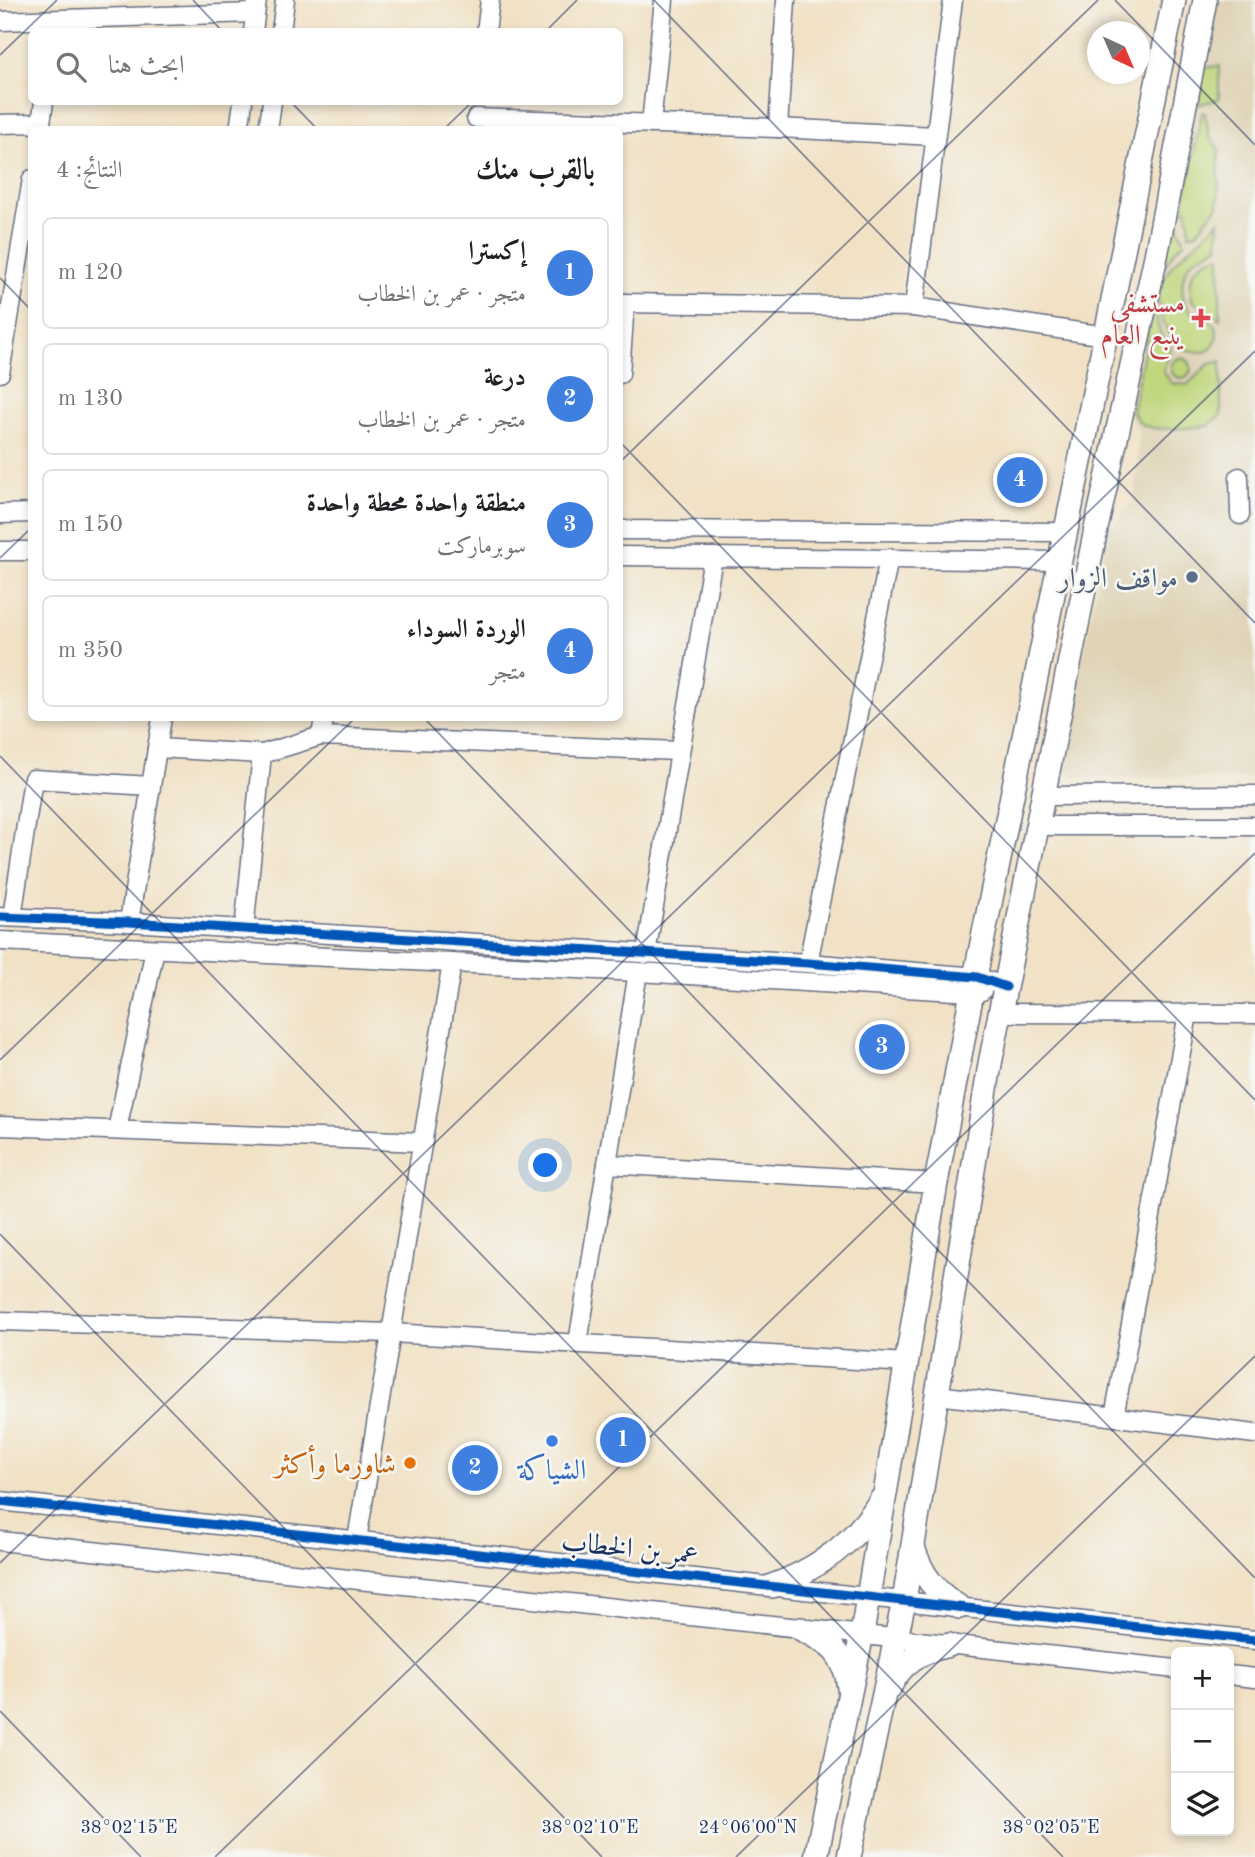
<!DOCTYPE html>
<html lang="ar">
<head>
<meta charset="utf-8">
<style>
  body { margin:0; font-family:"Old Standard TT",Amiri,serif; background:#f2f2f2; color:#202124; direction:rtl }
  .controls { position:absolute; right:21px; bottom:21px; display:grid; overflow:hidden; border-radius:10px; box-shadow:0 4px 10px #0003 }
  .controls button { width:63px; height:63px; display:grid; place-items:center; padding:0; border:0; border-bottom:2px solid #e0e0e0; background:#fff; color:#202124; font:35px sans-serif }
  .compass { position:absolute; left:1087px; top:21px; width:63px; height:63px; border-radius:50%; background:#fff; box-shadow:0 4px 10px #0003; rotate:136deg }
  .you { position:absolute; left:546px; top:1166px; width:24px; height:24px; margin:-18px; border:5px solid #fff; border-radius:50%; background:#1a73e8; box-shadow:0 0 0 10px #1a73e833 }
  .badge { display:grid; place-items:center; width:46px; height:46px; border-radius:50%; background:#c8321e; color:#fff; font-size:23px; font-weight:700 }
  .pin { position:absolute; translate:-50% -50%; border:4px solid #fff; box-shadow:0 2px 7px #0006 }
  .list { margin:0; padding:0; list-style:none }
  h2 { display:flex; justify-content:space-between; align-items:center; height:91px; margin:0; padding:0 28px; font-size:30px }
  h2 small { font-size:23px; font-weight:400; color:#757577 }
  .list li { display:grid; grid-template-columns:46px 1fr auto; gap:21px; align-items:center; box-sizing:border-box; height:112px; margin:0 14px 14px; padding:0 14px; border:2px solid #e0e0e0; border-radius:10px }
  .list b { display:block; font-size:26px; white-space:nowrap }
  .list p { margin:0; font-size:23px; white-space:nowrap; color:#757577 }
  .list em { font-size:23px; font-style:normal; color:#757577 }
  .icon { flex:none; width:38px; height:38px; fill:none; stroke:currentColor; stroke-width:2; stroke-linecap:round; stroke-linejoin:round }
  .map { position:relative; flex:none; width:1255px; height:1857px; overflow:hidden; direction:ltr }
  .search { position:absolute; background:#fff; box-shadow:0 4px 10px #0003; left:28px; top:28px; width:595px; height:77px; display:flex; align-items:center; gap:18px; box-sizing:border-box; padding:0 24px; border-radius:10px; color:#757577; font-size:26px }
  .panel { position:absolute; background:#fff; box-shadow:0 4px 10px #0003; left:28px; top:126px; width:595px; height:595px; border-radius:10px; direction:rtl }
  .map>svg:first-child { display:block }
</style>
</head>
<body>
<div class="map">
<svg width="1255" height="1857" viewBox="0 0 1255 1857">
  <rect width="100%" height="100%" fill="#f6f6f2"/>
  <filter id="ink" filterUnits="userSpaceOnUse"><feTurbulence type="fractalNoise" baseFrequency=".0143" numOctaves="2"/><feDisplacementMap in="SourceGraphic" scale="14" xChannelSelector="R" yChannelSelector="G"/><feConvolveMatrix kernelMatrix="1 2 1 2 8 2 1 2 1" color-interpolation-filters="sRGB"/></filter>
  <filter id="wash" filterUnits="userSpaceOnUse"><feTurbulence type="fractalNoise" baseFrequency=".00686" numOctaves="4" result="noise"/><feDisplacementMap in="SourceGraphic" scale="28" xChannelSelector="R" yChannelSelector="G"/><feGaussianBlur stdDeviation="1.57" result="paint"/><feColorMatrix in="noise" values="0 0 0 0 0 0 0 0 0 0 0 0 0 0 0 0 0 1.4 0 .05"/><feComposite in="paint" operator="in"/></filter>
  <g filter="url(#wash)">
    <rect width="100%" height="100%" fill="#f1e1c5"/>
    <polygon fill="#dfd3b6" points="1213,0 1255,0 1255,778 1075,777 1061,769 1107,533 1134,501 1139,432 1127,412"/>
    <g fill="#bfd67b" stroke="#6d826c" stroke-width="2">
      <polygon points="1219,66 1219,99 1198,105 1204,68"/>
      <polygon points="1202,112 1205,113 1209,135 1219,150 1218,206 1195,234 1189,234 1189,220 1184,203"/>
      <polygon points="1176,207 1179,209 1178,227 1185,242 1176,249 1166,264 1162,262"/>
      <path d="M 1219,221 L 1218,245 C 1210,253 1197,255 1191,262 C 1179,277 1178,303 1196,315 C 1201,318 1210,319 1214,325 C 1220,331 1216,344 1210,349 C 1206,353 1201,353 1195,351 C 1191,351 1183,349 1180,347 C 1166,337 1157,310 1159,294 C 1163,268 1182,255 1200,240 C 1207,234 1213,227 1219,221 Z"/>
      <path d="M 1220,256 L 1220,319 L 1192,301 C 1187,275 1193,262 1220,256 Z"/>
      <path d="M 1152,312 L 1157,316 C 1157,329 1162,339 1171,348 L 1163,371 L 1172,383 L 1187,385 L 1208,365 L 1221,361 L 1221,416 L 1211,422 L 1209,426 C 1193,427 1154,433 1142,424 C 1137,421 1135,416 1132,411 Z"/>
      <circle cx="1181" cy="368" r="10"/>
    </g>
  </g>
  <g filter="url(#ink)">
    <g fill="none" stroke-linecap="round" stroke-linejoin="round">
      <g stroke="#666d82" stroke-width="21">
        <g id="minor">
          <polyline points="0,21 255,13"/>
          <polyline points="253,32 257,0"/>
          <polyline points="281,32 285,0"/>
          <polyline points="486,32 490,0"/>
          <polyline points="476,118 778,128 935,136"/>
          <polyline points="0,124 41,123"/>
          <polyline points="651,124 664,0"/>
          <polyline points="778,128 786,0"/>
          <polyline points="40,130 44,102"/>
          <polyline points="239,130 243,102"/>
          <polyline points="268,130 272,102"/>
          <polyline points="620,303 914,307 1105,336"/>
          <polyline points="914,307 953,0"/>
          <polyline points="0,373 32,179"/>
          <polyline points="620,374 625,303"/>
          <polyline points="1239,477 1240,515"/>
          <polyline points="0,514 32,513"/>
          <polyline points="620,530 1066,532"/>
          <polyline points="0,551 32,551"/>
          <polyline points="620,556 1059,561"/>
          <polyline points="324,718 321,736 678,751"/>
          <polyline points="157,748 262,754 321,736"/>
          <polyline points="1042,796 1255,795"/>
          <polyline points="1036,826 1255,826"/>
          <polyline points="0,917 129,922 808,963 977,977 1006,987"/>
          <polyline points="12,917 33,779 151,786"/>
          <polyline points="129,922 162,718"/>
          <polyline points="244,930 262,754"/>
          <polyline points="0,941 638,972 972,992 982,991"/>
          <polyline points="646,954 713,557"/>
          <polyline points="808,963 889,558"/>
          <polyline points="999,1013 1255,1014"/>
          <polyline points="0,1126 423,1142"/>
          <polyline points="117,1130 155,949"/>
          <polyline points="607,1164 936,1183"/>
          <polyline points="0,1321 391,1333 908,1363"/>
          <polyline points="578,1343 638,972"/>
          <polyline points="937,1395 1255,1434"/>
          <polyline points="1114,1417 1188,1014"/>
          <polyline points="0,1501 1255,1640"/>
          <polyline points="357,1540 452,963"/>
          <polyline points="0,1541 1176,1669"/>
          <polyline points="1229,1675 1255,1678"/>
        </g>
      </g>
      <g stroke="#666d82" stroke-width="26">
        <g id="major">
          <path d="M 913,1547 C 921,1574 935,1592 959,1607"/>
          <path d="M 772,1586 C 816,1570 856,1542 881,1500"/>
          <path d="M 801,1629 C 831,1644 845,1653 849,1688"/>
          <path d="M 889,1688 C 902,1661 921,1651 949,1645"/>
          <polyline points="816,1857 862,1634 936,1183 972,992 1174,0"/>
          <polyline points="849,1857 904,1601 990,1064 1096,529 1156,256 1205,0"/>
        </g>
      </g>
      <use href="#minor" stroke="#fff" stroke-width="18"/>
      <use href="#major" stroke="#fff" stroke-width="23"/>
      <g stroke="#f6f6f2" stroke-width="13">
        <g id="cycleway">
          <polyline points="0,917 129,922 808,963 977,977 1006,987"/>
          <polyline points="0,1501 1255,1640"/>
        </g>
      </g>
      <use href="#cycleway" stroke="#0057b8" stroke-width="9"/>
    </g>
  </g>
  <path fill="none" stroke="#1b2f5e" stroke-width="2" stroke-opacity="0.45" d="M 193,0 L 223,32M 654,0 L 1255,623M 1115,0 L 1255,145M 545,32 L 577,0M 0,55 L 57,0M 291,102 L 318,130M 443,130 L 472,102M 0,278 L 32,311M 620,442 L 1255,1100M 620,462 L 1098,0M 0,558 L 32,527M 424,718 L 1255,1578M 0,756 L 1063,1857M 0,1060 L 355,718M 0,1234 L 602,1857M 0,1563 L 1255,351M 0,1711 L 141,1857M 215,1857 L 1255,853M 736,1857 L 1255,1356"/>
  <path fill="#e0444e" stroke="#f6f6f2" stroke-width="2.5" d="M1197.5 307.5h7v7h7v7h-7v7h-7v-7h-7v-7h7z"/>
  <circle fill="#5c6f8a" stroke="#f6f6f2" stroke-width="2.5" cx="1192" cy="577" r="7"/>
  <circle fill="#3f7fe0" stroke="#f6f6f2" stroke-width="2.5" cx="552" cy="1441" r="7"/>
  <circle fill="#e8710a" stroke="#f6f6f2" stroke-width="2.5" cx="410" cy="1463" r="7"/>
  <g text-anchor="middle" stroke-width="5" stroke-linejoin="round" paint-order="stroke">
    <g font-size="28" fill="#be3a42" stroke="#f6f6f2" text-anchor="end">
      <text x="1185" y="312">مستشفى<tspan x="1185" dy="32">ينبع العام</tspan></text>
    </g>
    <g font-size="28" fill="#4e5e75" stroke="#f6f6f2" text-anchor="end">
      <text x="1178" y="587">مواقف الزوار</text>
    </g>
    <g font-size="28" fill="#c56008" stroke="#f6f6f2" text-anchor="end">
      <text x="396" y="1473">شاورما وأكثر</text>
    </g>
    <g font-size="28" fill="#366cbe" stroke="#f6f6f2">
      <text x="552" y="1479">الشياكة</text>
    </g>
    <g font-size="28" fill="#1b2f5e" stroke="#f6f6f2">
      <text transform="translate(630 1547) rotate(6)" y="10">عمر بن الخطاب</text>
    </g>
  </g>
  <g font-size="18" text-anchor="middle" fill="#1b2f5e" stroke="#f6f6f2" stroke-width="5" stroke-linejoin="round" paint-order="stroke">
    <text x="129" y="1833">38°02'15"E</text>
    <text x="590" y="1833">38°02'10"E</text>
    <text x="1051" y="1833">38°02'05"E</text>
    <text x="748" y="1833">24°06'00"N</text>
  </g>
</svg>
<div class="controls">
<button>+</button>
<button>−</button>
<button><svg class="icon" aria-label="layers" viewBox="0 0 24 24"><path d="M12 4l9 5-9 5-9-5zM3 14l9 5 9-5"/></svg></button>
</div>
<svg class="compass" viewBox="-18 -18 36 36"><path d="M0-13l5 13h-10z" fill="#e53935"/><path d="M0 13l5-13h-10z" fill="#757577"/></svg>
<div class="you"></div>
<div class="pin badge" style="left:623px;top:1440px;background:#3f7fe0">1</div>
<div class="pin badge" style="left:475px;top:1468px;background:#3f7fe0">2</div>
<div class="pin badge" style="left:882px;top:1047px;background:#3f7fe0">3</div>
<div class="pin badge" style="left:1020px;top:480px;background:#3f7fe0">4</div>
<div class="search"><svg class="icon" aria-label="search" viewBox="0 0 24 24"><circle cx="10" cy="10" r="6"/><path d="M15 15l6 6"/></svg>ابحث هنا</div>
<section class="panel">
<h2>بالقرب منك<small>النتائج: 4</small></h2>
<ul class="list">
<li><span class="badge" style="background:#3f7fe0">1</span><div><b>إكسترا</b><p>متجر · عمر بن الخطاب</p></div><em>120 m</em></li>
<li><span class="badge" style="background:#3f7fe0">2</span><div><b>درعة</b><p>متجر · عمر بن الخطاب</p></div><em>130 m</em></li>
<li><span class="badge" style="background:#3f7fe0">3</span><div><b>منطقة واحدة محطة واحدة</b><p>سوبرماركت</p></div><em>150 m</em></li>
<li><span class="badge" style="background:#3f7fe0">4</span><div><b>الوردة السوداء</b><p>متجر</p></div><em>350 m</em></li>
</ul>
</section>
</div>
</body>
</html>
